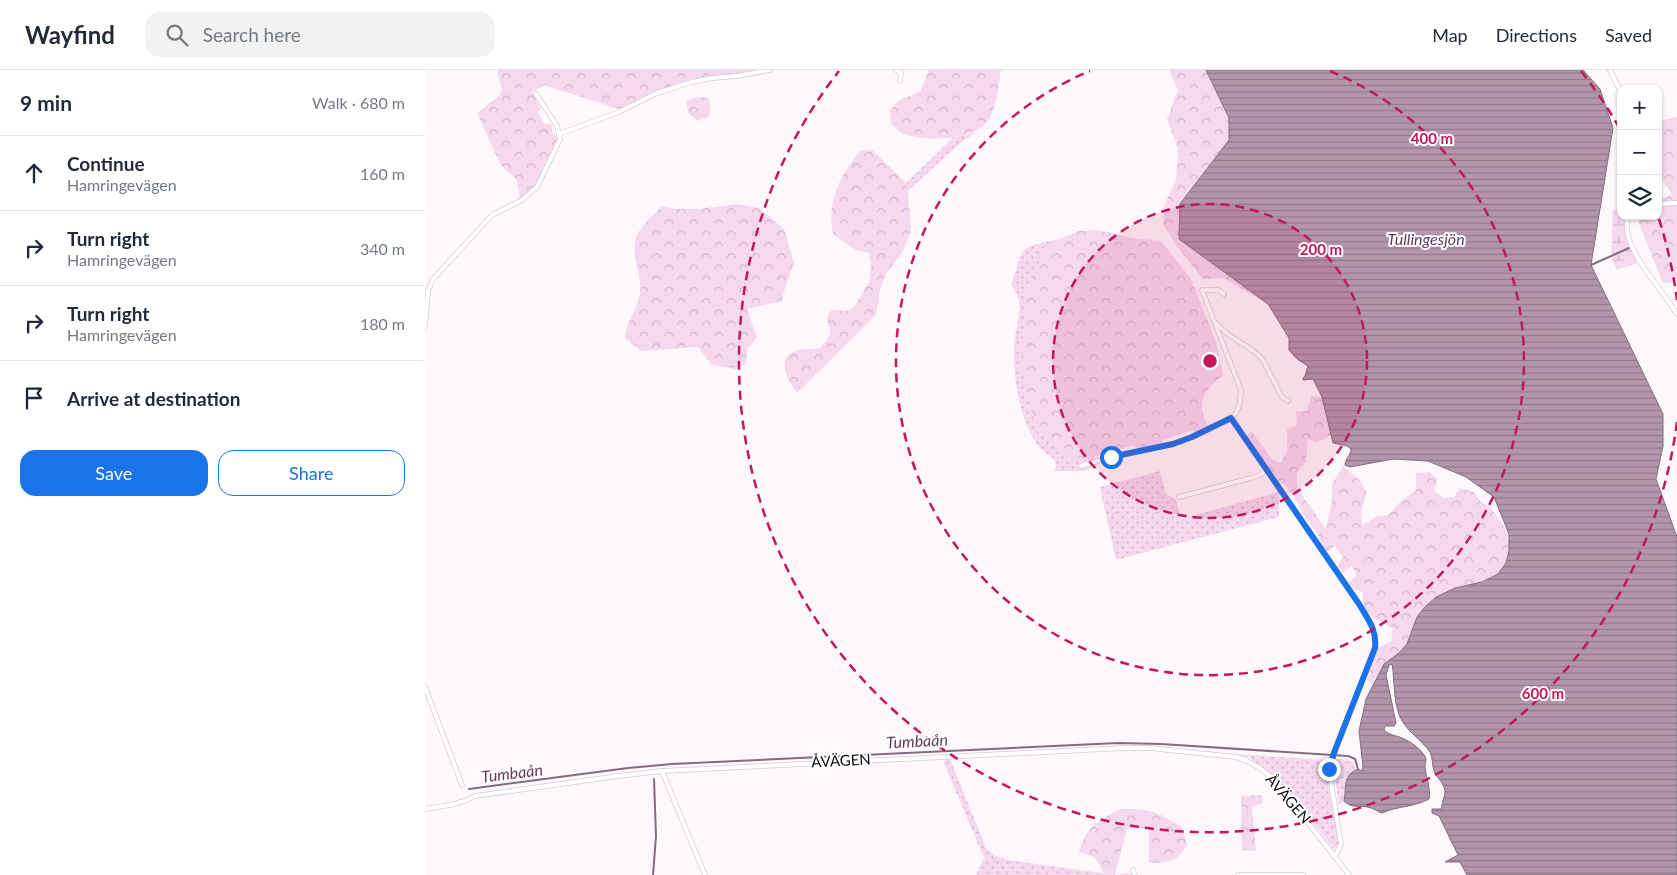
<!DOCTYPE html>
<html lang="en">
<head>
<meta charset="utf-8">
<style>
  body { margin:0; font-family:Lato,sans-serif; background:#f2f2f3; color:#1f2937 }
  .controls { position:absolute; right:15px; top:15px; display:grid; overflow:hidden; border-radius:10px; box-shadow:0 1px 4px #0004 }
  .controls button { width:45px; height:45px; display:grid; place-items:center; padding:0; border:0; border-bottom:1px solid #e0e1e3; background:#fff; color:#1f2937; font:25px sans-serif }
  .stop { position:absolute; width:15px; height:15px; margin:-11px; border:4px solid #1a73e8; border-radius:50%; background:#fff }
  .stop.end { background:#1a73e8; border-color:#fff; box-shadow:0 1px 5px #0008 }
  .list { margin:0; padding:0; list-style:none }
  h2 { display:flex; justify-content:space-between; align-items:center; height:65px; margin:0; padding:0 20px; font-size:21px }
  h2 small { font-size:16px; font-weight:400; color:#747a83 }
  .list li { display:grid; grid-template-columns:32px 1fr auto; gap:15px; align-items:center; box-sizing:border-box; height:75px; padding:0 20px; border-top:1px solid #e0e1e3 }
  .list b { display:block; font-size:19px; white-space:nowrap }
  .list p { margin:0; font-size:16px; white-space:nowrap; color:#747a83 }
  .list em { font-size:16px; font-style:normal; color:#747a83 }
  .actions { display:flex; gap:10px; padding:15px 20px }
  .actions a { flex:1; padding:11px 0; border:1px solid #1a73e8; border-radius:15px; text-align:center; font-size:18px; color:#1a73e8 }
  .actions .main { background:#1a73e8; color:#fff }
  .icon { flex:none; width:28px; height:28px; fill:none; stroke:currentColor; stroke-width:2; stroke-linecap:round; stroke-linejoin:round }
  .map { position:relative; flex:none; width:1252px; height:805px; overflow:hidden }
  header { display:flex; align-items:center; gap:30px; box-sizing:border-box; height:70px; padding:0 25px; background:#fff; border-bottom:1px solid #e0e1e3 }
  header strong { font-size:24px }
  nav { display:flex; gap:28px; margin-inline-start:auto; font-size:18px }
  .search { width:350px; height:45px; background:#f2f2f3; display:flex; align-items:center; gap:12px; box-sizing:border-box; padding:0 18px; border-radius:15px; color:#747a83; font-size:19px }
  main { display:flex }
  aside { flex:1; background:#fff }
  .map>svg:first-child { display:block }
</style>
</head>
<body>
<header>
<strong>Wayfind</strong>
<div class="search"><svg class="icon" aria-label="search" viewBox="0 0 24 24"><circle cx="10" cy="10" r="6"/><path d="M15 15l6 6"/></svg>Search here</div>
<nav><a>Map</a><a>Directions</a><a>Saved</a></nav>
</header>
<main>
<aside>
<h2>9 min<small>Walk · 680 m</small></h2>
<ul class="list">
<li><svg class="icon" aria-label="ahead" viewBox="0 0 24 24"><path d="M12 20V5M6 11l6-6 6 6"/></svg><div><b>Continue</b><p>Hamringevägen</p></div><em>160 m</em></li>
<li><svg class="icon" aria-label="right" viewBox="0 0 24 24"><path d="M7 20v-9h11M14 6l5 5-5 5"/></svg><div><b>Turn right</b><p>Hamringevägen</p></div><em>340 m</em></li>
<li><svg class="icon" aria-label="right" viewBox="0 0 24 24"><path d="M7 20v-9h11M14 6l5 5-5 5"/></svg><div><b>Turn right</b><p>Hamringevägen</p></div><em>180 m</em></li>
<li><svg class="icon" aria-label="arrive" viewBox="0 0 24 24"><path d="M6 21V4h12l-3 4 3 4H6"/></svg><div><b>Arrive at destination</b></div></li>
</ul>
<div class="actions"><a class="main">Save</a><a>Share</a></div>
</aside>
<div class="map">
<svg width="1252" height="805" viewBox="0 0 1252 805">
  <defs>
    <pattern id="grass-dots" width="8" height="8" patternUnits="userSpaceOnUse" patternTransform="scale(1.25)"><rect width="8" height="8" fill="#f5d7ee"/><path d="M2 2h.1M6 6h.1" fill="none" stroke="#d1b7cb" stroke-width="1.8" stroke-linecap="round"/></pattern>
    <pattern id="forest-crowns" width="20" height="18" patternUnits="userSpaceOnUse" patternTransform="scale(1.25)"><rect width="20" height="18" fill="#f5d7ee"/><path d="M2 6a3 3 0 1 1 6 0M12 15a3 3 0 1 1 6 0" fill="none" stroke="#d1b7cb"/></pattern>
    <pattern id="wetland-marsh" width="20" height="14" patternUnits="userSpaceOnUse" patternTransform="scale(1.25)"><rect width="20" height="14" fill="#f5d7ee"/><path d="M1 5h8M5 5V1M11 12h8M15 12V8" fill="none" stroke="#d1b7cb"/></pattern>
    <pattern id="water-rules" width="6" height="5" patternUnits="userSpaceOnUse" patternTransform="scale(1.25)"><rect width="6" height="5" fill="#b396ad"/><path d="M0 2.5h6" fill="none" stroke="#90798b"/></pattern>
  </defs>
  <rect width="100%" height="100%" fill="#fef7fc"/>
  <g fill="url(#grass-dots)">
    <polygon points="552,62 535,73 483,121 481,113 526,70 527,68"/>
    <path d="M 635,169 L 619,184 L 601,228 L 601,249 L 648,389 L 669,387 L 670,395 L 660,401 L 629,401 L 631,396 L 630,390 C 625,386 619,382 615,378 C 595,353 588,309 589,277 C 589,262 598,243 593,227 C 591,223 588,218 586,213 C 591,204 592,192 597,183 C 603,173 624,172 635,169 Z"/>
    <polygon points="735,401 741,424 751,430 756,449 854,422 854,447 691,490 675,417"/>
    <polygon points="810,684 903,690 902,708 914,775 908,778 851,708 825,688"/>
    <polygon points="525,689 561,778 569,785 583,790 690,805 706,803 707,805 551,805 559,788 518,691"/>
    <polygon points="909,689 922,689 928,692 931,700 921,707 919,731 914,736 908,694"/>
  </g>
  <g fill="url(#forest-crowns)">
    <path d="M 72,0 L 331,0 C 309,5 288,5 266,10 C 240,16 217,28 194,39 L 119,15 L 107,22 L 116,39 L 112,42 L 120,54 L 126,53 L 128,64 L 133,68 L 110,116 L 95,129 L 92,110 L 76,95 L 52,43 L 75,25 L 77,19 Z"/>
    <path d="M 504,0 L 576,0 C 573,16 572,39 562,52 C 547,71 498,72 477,63 C 473,61 469,57 466,53 L 465,41 L 473,31 L 496,21 Z"/>
    <polygon points="744,0 781,0 804,48 804,71 755,134 754,169 843,234 798,208 778,209 754,179 738,155 739,136 751,110 753,79 742,49 753,20"/>
    <path d="M 281,27 C 287,33 286,39 283,47 L 273,51 C 264,45 261,42 262,31 L 269,28 Z"/>
    <polygon points="1252,47 1252,212 1238,213 1211,146 1233,146 1233,131 1247,124 1233,105 1233,51"/>
    <path d="M 447,80 L 481,113 L 483,121 L 486,161 L 477,183 L 461,204 L 455,219 L 451,245 L 372,323 C 362,310 349,286 374,280 C 381,278 388,280 395,278 C 398,274 404,269 405,264 C 407,253 396,251 407,240 L 423,241 L 429,237 L 437,224 L 445,210 L 446,195 L 444,183 L 431,180 L 408,164 C 402,133 415,103 436,81 Z"/>
    <path d="M 312,134 L 334,138 L 359,159 L 369,193 L 359,221 L 357,231 L 322,239 L 332,268 L 322,279 L 321,293 L 313,299 L 287,295 L 273,277 L 216,281 L 200,268 C 201,252 212,240 215,224 C 218,205 203,181 213,163 C 219,153 229,144 237,136 C 260,143 288,137 312,134 Z"/>
    <path d="M 673,160 L 708,168 L 736,171 L 766,209 L 791,271 L 798,305 C 779,321 770,332 783,356 L 770,362 L 767,360 L 738,370 L 737,374 L 711,378 L 708,375 L 669,387 L 648,389 L 627,372 L 608,348 L 601,322 L 597,298 L 596,278 L 601,249 L 601,228 L 604,210 L 619,184 L 635,169 L 654,161 Z"/>
    <path d="M 886,326 L 897,327 L 906,365 L 891,373 L 883,369 L 881,392 L 872,403 L 872,418 L 901,459 L 907,431 L 907,414 L 918,397 L 933,408 L 942,423 C 938,434 934,444 938,455 L 952,446 L 963,445 L 974,433 L 991,420 L 991,403 L 1004,402 L 1013,409 L 1009,420 L 1018,428 L 1029,427 L 1035,418 L 1049,422 L 1056,432 L 1066,438 L 1084,464 L 1084,481 L 1081,493 L 1073,504 L 1057,512 L 1030,518 L 992,547 L 982,574 L 974,583 L 959,594 L 947,614 L 942,609 L 952,578 L 966,572 L 968,558 C 951,549 935,545 938,522 L 928,519 L 924,512 L 932,506 L 927,496 L 918,503 L 912,496 L 918,487 L 909,475 L 907,479 L 901,482 L 891,461 L 881,449 L 870,428 L 859,414 L 855,413 L 822,366 L 826,361 L 847,389 L 855,393 L 862,382 L 862,360 L 872,355 L 871,341 L 882,341 Z"/>
    <polygon points="837,725 838,733 827,737 831,781 817,780 816,726"/>
    <path d="M 695,739 C 724,739 732,741 757,757 L 762,775 C 753,792 742,793 724,793 L 724,758 L 702,758 L 690,805 L 679,803 L 670,787 L 654,782 C 660,757 674,751 695,739 Z"/>
  </g>
  <path fill="url(#wetland-marsh)" d="M 1196,139 L 1196,146 L 1202,146 C 1198,167 1205,175 1215,192 L 1192,200 L 1186,188 L 1188,140 Z"/>
  <path fill="url(#water-rules)" stroke="#826d7d" d="M 781,0 L 1158,0 L 1175,19 L 1188,58 L 1166,195 L 1238,344 L 1238,376 L 1231,409 L 1252,467 L 1252,805 L 1042,805 L 1035,792 L 1020,792 L 1033,785 L 1014,746 L 1007,743 L 1007,739 L 1017,739 C 1016,732 1020,728 1020,721 C 1019,712 1012,709 1009,701 C 1007,695 1008,688 1005,682 C 996,669 982,662 975,647 C 968,630 970,611 967,594 L 964,595 L 961,605 L 971,653 L 969,656 L 960,656 L 959,660 C 965,666 971,665 977,668 C 985,671 999,681 1001,689 C 1001,692 1000,695 1000,697 C 1001,708 1006,718 1004,729 C 990,737 972,736 957,743 C 953,742 950,739 946,738 C 936,734 928,740 919,731 C 922,715 917,706 933,699 L 937,701 L 938,697 L 934,661 L 941,629 L 959,594 L 974,583 L 982,574 L 992,547 L 1000,537 L 1011,527 L 1030,518 L 1057,512 L 1073,504 L 1081,493 L 1084,481 L 1084,464 L 1069,427 L 1041,407 L 1003,391 L 968,389 L 925,397 L 920,395 C 920,389 926,385 926,379 L 922,376 L 908,373 L 897,327 L 888,309 L 878,310 L 878,308 L 880,306 L 883,296 L 872,289 L 864,280 L 864,268 L 843,234 L 754,169 L 755,134 L 804,70 L 804,48 Z"/>
  <g fill="none" stroke-linecap="round" stroke-linejoin="round">
    <g stroke="#826d7d" stroke-width="2">
      <polyline points="1166,195 1204,178"/>
      <polyline points="44,719 203,698 247,694 693,673 736,674 923,686 930,689 933,699"/>
      <polyline points="228,805 231,766 229,709"/>
    </g>
    <g stroke="#d2ccd1" stroke-width="5.5">
      <g id="street">
        <polyline points="471,0 476,3 475,11"/>
        <polyline points="1185,0 1196,22"/>
        <polyline points="134,64 194,42 232,23 267,12 287,8 312,6 345,0"/>
        <polyline points="1233,134 1252,133"/>
        <path d="M 1203,146 C 1202,153 1202,160 1203,166 C 1211,193 1237,220 1252,244"/>
        <path d="M 799,224 L 793,220 L 777,220 L 816,320 C 815,330 815,341 806,348 L 934,534 C 943,549 952,560 950,578 L 906,692 L 905,706 L 916,774 L 910,787 L 924,805"/>
        <path d="M 792,254 C 796,258 800,262 804,265 C 816,274 828,278 838,290 L 857,327 L 863,331"/>
        <polyline points="0,256 3,221 8,209 67,145 97,130 112,117 135,69 132,56 111,24"/>
        <polyline points="656,396 686,387 748,374 767,367 806,348"/>
        <polyline points="754,427 826,408 835,405 842,400"/>
        <polyline points="0,617 37,715"/>
        <polyline points="237,701 280,805"/>
        <path d="M 0,739 C 18,736 34,735 50,726 L 193,706 L 237,701 L 699,678 L 725,678 L 811,687 L 822,691 L 835,698 L 850,711 L 910,787"/>
        <polyline points="708,800 710,805"/>
        <polyline points="813,805 878,805"/>
      </g>
    </g>
    <use href="#street" stroke="#fff" stroke-width="4"/>
  </g>
  <g fill="none" stroke-linecap="round" stroke-linejoin="round">
    <path stroke="#1a73e8" stroke-width="6" d="M 686,387 L 748,374 L 767,367 L 806,348 L 934,534 C 943,549 952,560 950,578 L 910,680 L 904,699"/>
  </g>
  <circle cx="785" cy="291" r="157" fill="#c2185b" fill-opacity=".12"/>
  <g fill="none" stroke="#c2185b" stroke-width="2.5" stroke-dasharray="9 6">
    <circle cx="785" cy="291" r="157"/>
    <path d="M905 1A314 314 0 1 1 665 1"/>
    <path d="M1252 352A471 471 0 1 1 414 1M1156 1A471 471 0 0 1 1195 59M1234 149A471 471 0 0 1 1252 230"/>
  </g>
  <g text-anchor="middle" stroke-width="4" stroke-linejoin="round" paint-order="stroke">
    <g font-size="15" fill="#0e0c0d" stroke="#fff">
      <text transform="translate(416 691) rotate(-3)" y="5">ÅVÄGEN</text>
      <text transform="translate(863 729) rotate(49)" y="5">ÅVÄGEN</text>
    </g>
    <g font-size="16" font-style="italic" fill="#63395c" stroke="#fff">
      <text x="1001" y="175">Tullingesjön</text>
      <text transform="translate(492 671) rotate(-3)" y="6">Tumbaån</text>
      <text transform="translate(87 703) rotate(-7)" y="6">Tumbaån</text>
    </g>
  </g>
  <circle cx="785" cy="291" r="8" fill="#c2185b" stroke="#fff" stroke-width="2.5"/>
  <g font-size="15" text-anchor="middle" font-weight="bold" fill="#c2185b" stroke="#fff" stroke-width="4" stroke-linejoin="round" paint-order="stroke">
    <text x="1007" y="74">400 m</text>
    <text x="896" y="185">200 m</text>
    <text x="1118" y="629">600 m</text>
  </g>
</svg>
<div class="controls">
<button>+</button>
<button>−</button>
<button><svg class="icon" aria-label="layers" viewBox="0 0 24 24"><path d="M12 4l9 5-9 5-9-5zM3 14l9 5 9-5"/></svg></button>
</div>
<div class="stop" style="left:686px;top:387px"></div>
<div class="stop end" style="left:904px;top:699px"></div>
</div>
</main>
</body>
</html>
